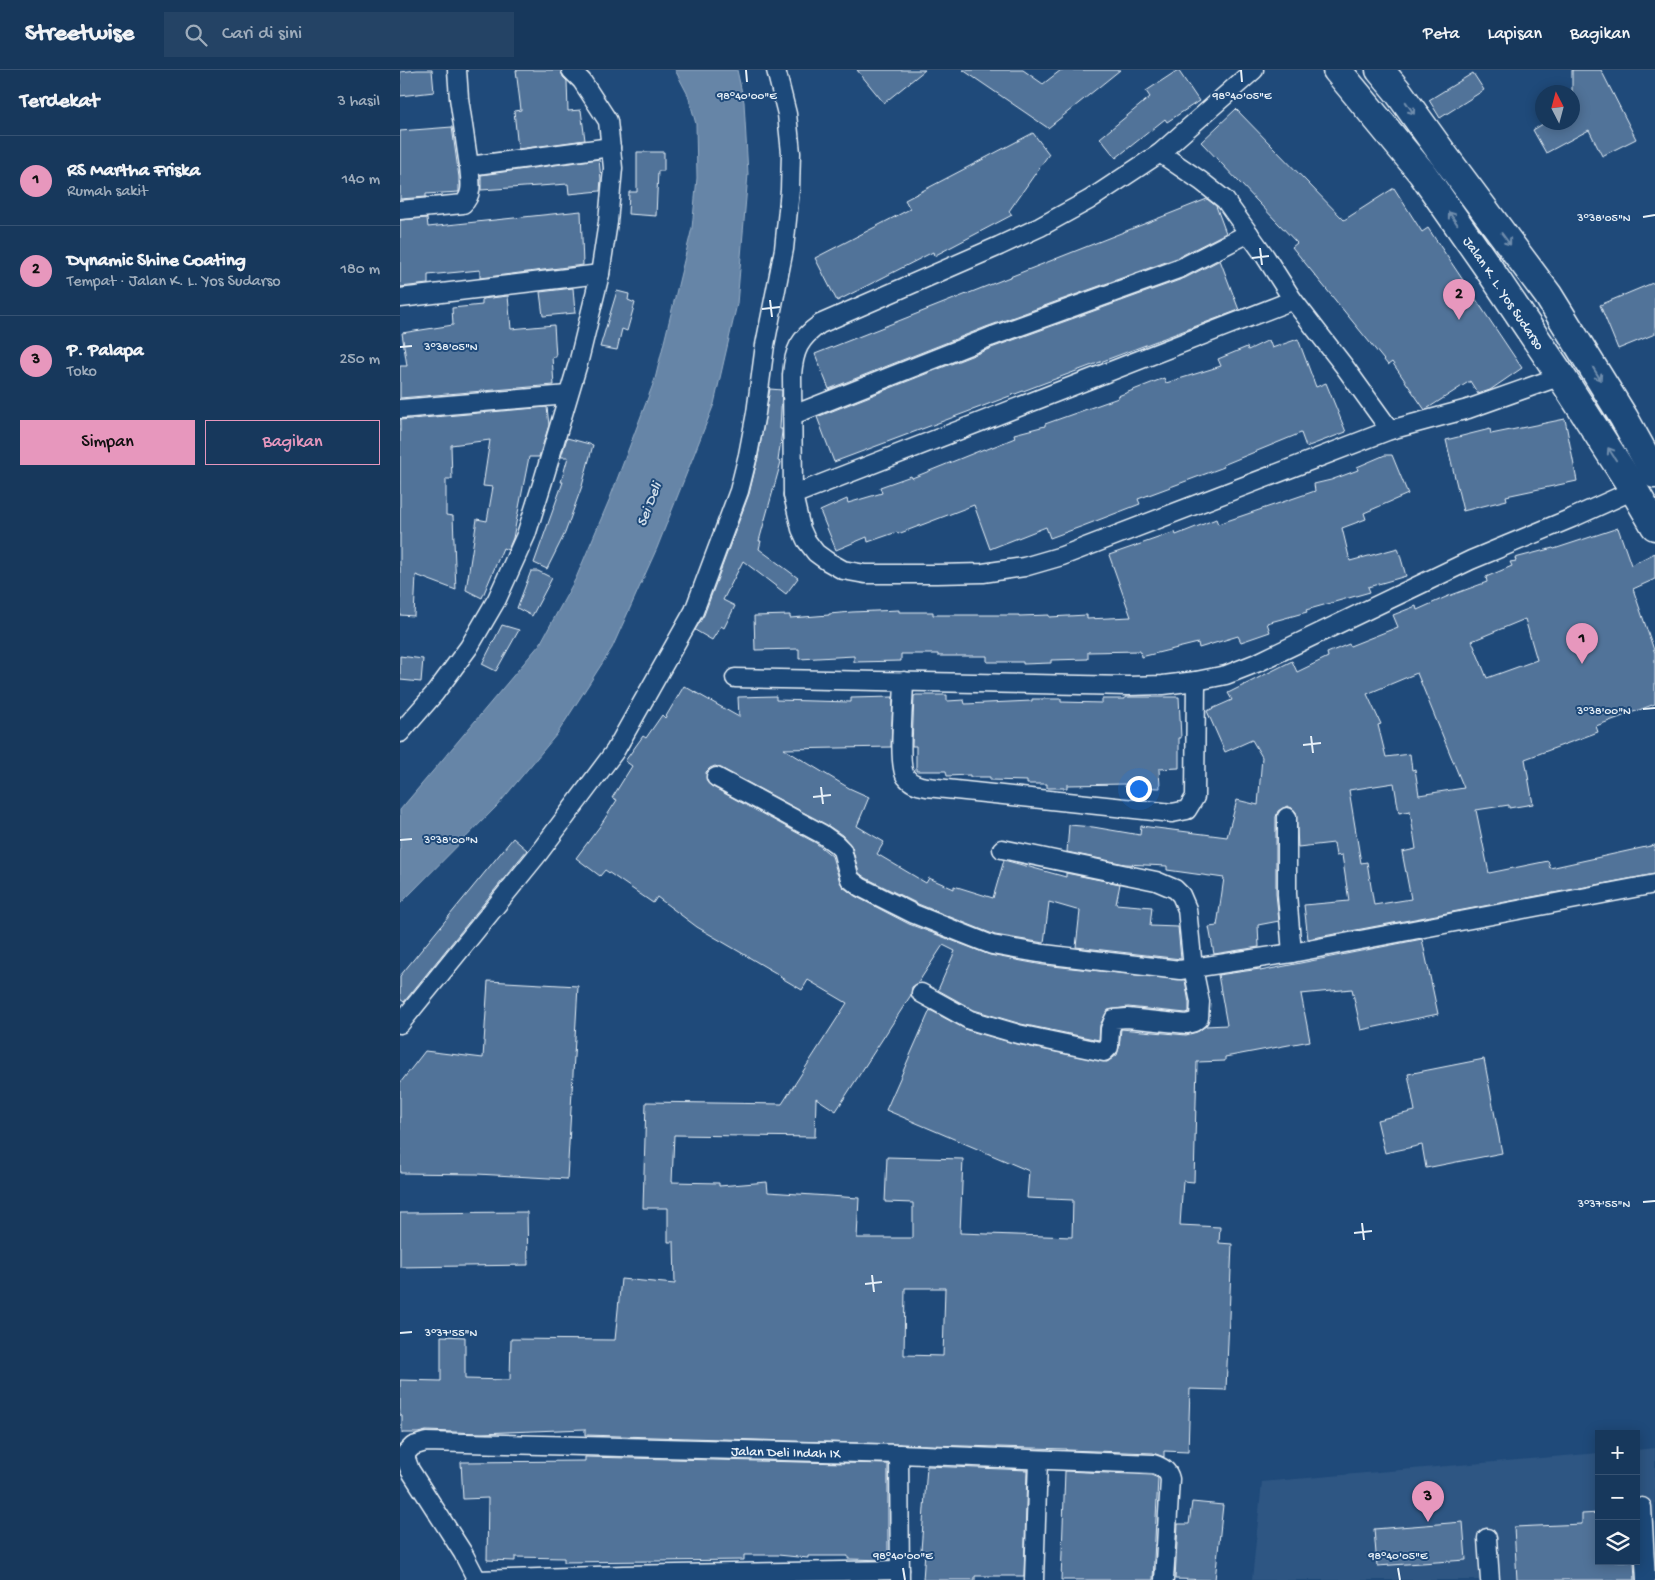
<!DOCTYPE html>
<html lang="id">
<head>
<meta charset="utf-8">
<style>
  body { margin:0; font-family:"Gochi Hand",sans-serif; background:#244365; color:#f1f3f6 }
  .controls { position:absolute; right:15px; bottom:15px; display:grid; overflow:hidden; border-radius:0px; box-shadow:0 2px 12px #0003 }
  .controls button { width:45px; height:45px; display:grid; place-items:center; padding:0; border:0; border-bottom:1px solid #365272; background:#17385c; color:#f1f3f6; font:25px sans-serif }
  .compass { position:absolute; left:1135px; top:15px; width:45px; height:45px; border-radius:50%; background:#17385c; box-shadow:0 2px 12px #0003; rotate:354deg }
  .you { position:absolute; left:738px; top:718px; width:18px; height:18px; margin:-12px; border:4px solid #fff; border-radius:50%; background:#1a73e8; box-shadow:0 0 0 8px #1a73e833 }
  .badge { display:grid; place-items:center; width:32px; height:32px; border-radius:50%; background:#e797bd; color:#111; font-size:16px; font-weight:700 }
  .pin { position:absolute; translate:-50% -41px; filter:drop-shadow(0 1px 2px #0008) }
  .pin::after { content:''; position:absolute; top:26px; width:18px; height:15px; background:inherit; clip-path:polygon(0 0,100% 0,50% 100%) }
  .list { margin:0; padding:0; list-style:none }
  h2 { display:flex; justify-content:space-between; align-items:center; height:65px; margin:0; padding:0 20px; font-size:21px }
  h2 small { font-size:16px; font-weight:400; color:#9eacbb }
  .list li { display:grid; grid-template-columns:32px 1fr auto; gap:15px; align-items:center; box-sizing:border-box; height:90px; padding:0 20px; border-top:1px solid #365272 }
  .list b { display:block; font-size:19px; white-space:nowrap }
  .list p { margin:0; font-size:16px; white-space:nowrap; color:#9eacbb }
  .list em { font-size:16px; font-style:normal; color:#9eacbb }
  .actions { display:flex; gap:10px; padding:15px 20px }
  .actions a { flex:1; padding:11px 0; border:1px solid #e797bd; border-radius:0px; text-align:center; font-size:18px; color:#e797bd }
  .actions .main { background:#e797bd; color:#111 }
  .icon { flex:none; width:28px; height:28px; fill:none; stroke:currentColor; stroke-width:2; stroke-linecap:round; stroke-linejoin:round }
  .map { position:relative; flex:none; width:1255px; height:1510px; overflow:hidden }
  header { display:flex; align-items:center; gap:30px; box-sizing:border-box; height:70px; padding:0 25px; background:#17385c; border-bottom:1px solid #365272 }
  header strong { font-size:24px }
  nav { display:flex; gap:28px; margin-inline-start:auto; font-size:18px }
  .search { width:350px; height:45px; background:#244365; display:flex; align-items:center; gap:12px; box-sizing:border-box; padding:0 18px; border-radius:0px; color:#9eacbb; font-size:19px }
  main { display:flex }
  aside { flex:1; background:#17385c }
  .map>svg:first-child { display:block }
</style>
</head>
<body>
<header>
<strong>Streetwise</strong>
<div class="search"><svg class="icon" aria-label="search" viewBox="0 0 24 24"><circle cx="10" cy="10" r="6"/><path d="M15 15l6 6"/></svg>Cari di sini</div>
<nav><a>Peta</a><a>Lapisan</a><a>Bagikan</a></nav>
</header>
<main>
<aside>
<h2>Terdekat<small>3 hasil</small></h2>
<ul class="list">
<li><span class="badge">1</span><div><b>RS Martha Friska</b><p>Rumah sakit</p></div><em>140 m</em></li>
<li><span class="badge">2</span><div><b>Dynamic Shine Coating</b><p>Tempat · Jalan K. L. Yos Sudarso</p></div><em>180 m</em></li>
<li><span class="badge">3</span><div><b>P. Palapa</b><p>Toko</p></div><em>250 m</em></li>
</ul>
<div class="actions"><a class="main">Simpan</a><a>Bagikan</a></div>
</aside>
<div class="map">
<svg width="1255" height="1510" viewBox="0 0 1255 1510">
  <rect width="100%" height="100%" fill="#1f4a7a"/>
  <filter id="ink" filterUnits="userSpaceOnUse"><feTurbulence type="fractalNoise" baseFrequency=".02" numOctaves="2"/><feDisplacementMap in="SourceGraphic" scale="10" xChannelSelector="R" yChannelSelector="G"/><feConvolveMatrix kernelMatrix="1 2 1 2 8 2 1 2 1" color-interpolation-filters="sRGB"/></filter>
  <g filter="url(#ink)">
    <polygon fill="#2e5683" points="1255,1378 1255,1510 852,1510 862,1412 1199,1383 1199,1491 1236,1491 1236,1380"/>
    <polygon fill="#6685a7" stroke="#9ab0c7" points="275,0 337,0 344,32 348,104 337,234 314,334 257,478 212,578 157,664 97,736 0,834 0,740 140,574 176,508 210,428 255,309 292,158 297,108 296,54 288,25"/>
    <g fill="#517399" stroke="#e8f1f8" fill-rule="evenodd">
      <polygon points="17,0 32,0 34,22 0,26 0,2"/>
      <polygon points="116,0 161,0 163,7 167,11 168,41 181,40 185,70 118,79 114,41 121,40"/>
      <polygon points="457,0 525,0 484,33"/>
      <polygon points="563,0 623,0 643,14 661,0 720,0 648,58"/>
      <polygon points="778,0 799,31 767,52 765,49 716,88 700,68 750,27 746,21"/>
      <polygon points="1172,0 1201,0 1236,69 1202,86 1189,60 1146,83 1133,60 1146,52 1172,52"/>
      <polygon points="1073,3 1084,20 1040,48 1029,30"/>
      <polygon points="836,39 944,150 994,118 1022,162 1028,158 1122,298 1090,320 1078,324 1070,311 1025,340 992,292 988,295 892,177 897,173 801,72"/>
      <polygon points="52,57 59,107 59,122 26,124 26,127 0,129 0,61"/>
      <polygon points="633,63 649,84 609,141 612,145 534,186 533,182 437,231 415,188 510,139 505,130"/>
      <polygon points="237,82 264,82 264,101 258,101 256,146 228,144 229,122 237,122"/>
      <polygon points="199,89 201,109 200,121 169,124 168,114 81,120 81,105"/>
      <polygon points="807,129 816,136 826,163 777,188 586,257 429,319 415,284"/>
      <polygon points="181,141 183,195 80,208 80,200 28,205 28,214 0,217 0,150 27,148 28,157"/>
      <polygon points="820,190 839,240 434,392 417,347 594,277 785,208"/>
      <polygon points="1255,212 1255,264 1218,279 1200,235"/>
      <polygon points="173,218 175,243 143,246 140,222"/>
      <polygon points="217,221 229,224 228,230 235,233 227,261 222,259 217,280 200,277"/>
      <polygon points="108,226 111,259 154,255 156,287 152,287 154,315 0,328 0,296 7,296 2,263 53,255 52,238 82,235 82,229"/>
      <polygon points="898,269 916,317 926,313 946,362 906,377 901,363 823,395 824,397 738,429 740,434 683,456 650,468 646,457 590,479 574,435 498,464 497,462 468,472 467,467 436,480 420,441 447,429 448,433 482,423 480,417 511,406 512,408 584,379 585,380 615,368 614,364 645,356 645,354 718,328 718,326 764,308 766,313 821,296 818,289 847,277 848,280 869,270 872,278"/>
      <polygon points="370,319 382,320 380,359 382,359 382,362 378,391 381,392 359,471 361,471 359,479 398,508 386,524 343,491 323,530 335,536 324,558 321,556 312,570 295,560 304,545 349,424 358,387"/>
      <polygon points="147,337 149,355 139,387 129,387 113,468 108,480 103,478 82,528 66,520 77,449 87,451 93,417 83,416 90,370 51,375 52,409 46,409 46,445 53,446 56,520 16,505 14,546 0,545 0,350"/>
      <polygon points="1165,349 1177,411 1106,426 1107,430 1063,441 1046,370 1090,359 1091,364"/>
      <polygon points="167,368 193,375 182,416 165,463 147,499 134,493 163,412 161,412 168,387 161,387"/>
      <polygon points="985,385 992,385 1008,424 964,443 966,449 942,458 950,491 998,478 1006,506 968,517 970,522 906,540 907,542 867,553 870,562 841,572 838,566 799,578 798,573 741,587 740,581 688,582 688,589 651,590 651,593 623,594 623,592 587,592 587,586 538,586 538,584 501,584 501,591 454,592 454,586 399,589 399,579 355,580 354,546 390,545 390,548 429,545 429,544 452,542 499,540 499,542 533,542 533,545 619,545 619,546 649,545 649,547 687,545 687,549 731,547 709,485 775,462 776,465 816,449 818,454 915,421 914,414 931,410 958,400 957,397"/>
      <path d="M 1218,458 L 1231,495 L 1255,483 L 1255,509 L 1233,519 L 1255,583 L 1255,634 L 1196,656 L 1198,662 L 1125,689 L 1133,734 L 1109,738 L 1109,735 L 1076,740 L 1089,803 L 1148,791 L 1150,798 L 1255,775 L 1255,804 L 908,869 L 904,835 L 949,831 L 942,785 L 936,786 L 934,773 L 898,777 L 896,742 L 892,738 L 887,736 L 878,741 L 876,747 L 876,824 L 879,851 L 858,855 L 859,877 L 814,884 L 809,857 L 817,856 L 824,808 L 767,800 L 767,796 L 725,794 L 667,782 L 669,755 L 693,757 L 740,765 L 741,756 L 827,767 L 837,730 L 858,735 L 862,687 L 852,670 L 825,682 L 807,641 L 832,630 L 828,623 L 892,591 L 897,602 L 928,587 L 927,583 L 949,574 L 950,576 L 998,557 L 993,545 L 1016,536 L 1017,540 L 1046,527 L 1087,512 L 1086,507 L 1112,496 L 1110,492 L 1116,491 L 1115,488 L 1153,478 L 1154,479 ZM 1125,549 L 1137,590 L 1087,608 L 1072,571 ZM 1017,603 L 1064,718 L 1019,725 L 1015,699 L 1012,700 L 1010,684 L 986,687 L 978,655 L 981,654 L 967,624 ZM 994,713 L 999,743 L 1010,741 L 1016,779 L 1002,782 L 1011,829 L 974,835 L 967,792 L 961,793 L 949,720 Z"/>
      <polygon points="131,501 138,501 152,508 132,546 117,538"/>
      <polygon points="102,555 119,560 96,601 82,594"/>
      <polygon points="0,586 23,589 21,612 0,610"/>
      <path d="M 284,616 L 339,647 L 338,627 L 376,626 L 376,630 L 451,632 L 451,628 L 493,627 L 491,677 L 384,679 L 449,718 L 469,727 L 457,756 L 484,772 L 477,784 L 526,813 L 529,808 L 554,819 L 554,816 L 593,828 L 604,790 L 666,807 L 666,803 L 720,814 L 716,834 L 752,837 L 750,856 L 778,857 L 781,889 L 676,877 L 680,841 L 649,832 L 644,873 L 595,865 L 518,834 L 466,808 L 459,803 L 452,777 L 442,765 L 427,755 L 321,698 L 315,696 L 310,698 L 306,702 L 307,712 L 311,716 L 416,773 L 432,786 L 440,812 L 443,817 L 455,826 L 509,854 L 590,885 L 643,895 L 785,910 L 789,933 L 789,942 L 786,943 L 728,937 L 708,940 L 700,955 L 699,970 L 621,954 L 574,940 L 538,920 L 555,881 L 543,875 L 518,913 L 512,917 L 511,925 L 436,1041 L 416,1028 L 415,1067 L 274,1065 L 272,1112 L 319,1113 L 319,1116 L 367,1112 L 368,1122 L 459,1128 L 457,1168 L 513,1168 L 513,1133 L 485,1132 L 487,1087 L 563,1089 L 560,1163 L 672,1167 L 673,1130 L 627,1128 L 629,1101 L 486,1040 L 530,940 L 567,960 L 616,974 L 707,992 L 717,985 L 719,978 L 721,959 L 786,965 L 797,962 L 806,956 L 827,955 L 818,905 L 860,899 L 860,901 L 1022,869 L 1038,944 L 961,960 L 952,919 L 901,924 L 910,971 L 825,987 L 825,991 L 797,992 L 794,1112 L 783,1111 L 780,1155 L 820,1157 L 819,1173 L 832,1174 L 826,1320 L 790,1319 L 788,1382 L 764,1381 L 764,1387 L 753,1383 L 666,1380 L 666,1379 L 185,1365 L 185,1359 L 81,1363 L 26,1361 L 18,1363 L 2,1363 L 2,1346 L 0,1345 L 0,1310 L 41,1311 L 41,1266 L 65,1267 L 65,1309 L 110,1310 L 111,1269 L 215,1270 L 221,1209 L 275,1214 L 274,1172 L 268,1172 L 268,1138 L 243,1138 L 246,1032 L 382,1034 L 447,933 L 408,910 L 402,920 L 380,907 L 381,906 L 297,857 L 257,827 L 253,833 L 205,800 L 200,806 L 176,788 L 200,756 L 217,730 L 212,728 L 232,696 L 225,691 L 243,666 L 246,668 L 262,645 L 265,648 ZM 505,1218 L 545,1218 L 543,1286 L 504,1285 Z"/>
      <polygon points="516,625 547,625 547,631 564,630 565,634 632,631 632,629 661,629 661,632 702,633 702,629 725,629 725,627 779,627 781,668 779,668 779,698 759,699 760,718 725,717 725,714 667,715 667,718 647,718 647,714 627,714 627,711 590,710 590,707 570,707 570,705 547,706 546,701 516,701 516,676 512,676 514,626"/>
      <polygon points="113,768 127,780 4,932 0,929 0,906"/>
      <polygon points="88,911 178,916 167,1109 77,1104 0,1103 0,1013 25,981 83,988"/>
      <polygon points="1084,989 1102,1083 1026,1098 1022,1075 985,1083 977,1050 1015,1041 1008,1004"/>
      <polygon points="127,1142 128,1195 0,1197 0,1143"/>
      <polygon points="185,1387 488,1394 488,1490 448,1489 448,1486 408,1486 408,1488 378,1485 344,1485 344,1490 164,1492 164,1488 115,1487 115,1491 87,1490 88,1428 63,1429 61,1392 185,1391"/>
      <polygon points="527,1396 627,1400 624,1506 575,1506 575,1510 523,1510 525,1481 521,1481"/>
      <polygon points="665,1401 751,1405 758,1408 753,1510 661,1510"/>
      <polygon points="792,1432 823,1435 815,1510 775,1509 778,1454 789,1454"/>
      <polygon points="1199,1443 1199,1491 1234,1491 1235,1510 1117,1510 1114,1457 1182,1454 1182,1444"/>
      <polygon points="1063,1452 1066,1490 977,1496 974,1459"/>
    </g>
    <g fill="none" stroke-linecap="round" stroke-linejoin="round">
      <g stroke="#e8f1f8" stroke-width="21">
        <g id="street">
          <polyline points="57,0 59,28 69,96 211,77"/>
          <path d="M 854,0 L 760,83 L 689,130 L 640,157 L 599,176 L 420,254 C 399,269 394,280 392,305 L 393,425 L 401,459 L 406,470 L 416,483 L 427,491 L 443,500 L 465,504 L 537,504 L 583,503 L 624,497 L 662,486 L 990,360 L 1068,339 L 1161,306"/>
          <polyline points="760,83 801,111 825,130 865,186 893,230 944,296 990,360"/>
          <path d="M 0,140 L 63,134 C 74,124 70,109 69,96"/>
          <polyline points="0,228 200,204"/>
          <polyline points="0,339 168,325"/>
          <polyline points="393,345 590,267 781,198 849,163"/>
          <polyline points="393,425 893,230"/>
          <polyline points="335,608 728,616 763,615 796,611 826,605 859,592 1071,490 1172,448 1234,420"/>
          <path d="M 504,611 C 504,629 497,696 506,707 C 511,714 519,716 527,717 L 772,743 L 787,740 L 795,727 L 796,611"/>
          <polyline points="0,663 35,623 69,577 97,529 126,465 143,411 179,290 200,204 208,152 213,98 208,51 182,11 171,0"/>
          <polyline points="316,707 422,764 436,774 442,780 450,809 460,817 514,844 592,875 644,884 710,892 780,900 793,898 892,883 1255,814"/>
          <polyline points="887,747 887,824 892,883"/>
          <polyline points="521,923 570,950 618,964 704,982 709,977 710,959 714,949 727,948 787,954 794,952 799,948 800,932 793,898 787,839 781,825 775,819 756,811 602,779"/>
          <polyline points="0,954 138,784 215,681 294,541 339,421 348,385 356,343 365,275 384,179 390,120 391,83 387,44 376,0"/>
          <polyline points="499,1384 500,1510"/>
          <polyline points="1242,1437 1246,1510"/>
          <polyline points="1087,1468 1090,1510"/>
          <path id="s1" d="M 77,1510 L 63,1483 L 10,1400 L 6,1389 L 6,1383 L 13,1376 L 26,1372 L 499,1384 L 753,1394 C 762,1397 768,1400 770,1409 L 764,1510"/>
          <polyline points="77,1510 223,1505 500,1500"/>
          <polyline points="634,1510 638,1390"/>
        </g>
      </g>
      <g stroke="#e8f1f8" stroke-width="31">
        <g id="highway">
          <path id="s2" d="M 937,0 L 1022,103 L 1087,196 L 1161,306 L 1234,420 L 1255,456"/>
          <polyline points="980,0 999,23 1045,87 1148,225 1224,348 1255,404"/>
        </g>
      </g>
      <use href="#street" stroke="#1f4a7a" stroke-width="18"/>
      <use href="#highway" stroke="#1f4a7a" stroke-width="28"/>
    </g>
    <defs><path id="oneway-shaft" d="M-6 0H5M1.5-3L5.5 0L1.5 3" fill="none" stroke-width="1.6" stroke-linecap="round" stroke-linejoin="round" transform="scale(1.25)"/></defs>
    <g stroke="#6f8dac">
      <use href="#oneway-shaft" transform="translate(1010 38) rotate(55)"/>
      <use href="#oneway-shaft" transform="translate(1053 148) rotate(-125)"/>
      <use href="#oneway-shaft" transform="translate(1106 169) rotate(53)"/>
      <use href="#oneway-shaft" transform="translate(1197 304) rotate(58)"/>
      <use href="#oneway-shaft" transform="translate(1212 384) rotate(-123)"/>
    </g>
  </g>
  <path fill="none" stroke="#e8f1f8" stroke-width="2" d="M 346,0 L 347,12M 841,0 L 842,12M 1243,147 L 1255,145M 860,178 L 862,195M 852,188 L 869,186M 370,230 L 372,247M 362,239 L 380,237M 0,277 L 12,276M 1243,639 L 1255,638M 911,666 L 913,683M 903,675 L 921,673M 421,717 L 423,734M 413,727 L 431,725M 0,770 L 12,769M 1243,1132 L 1255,1131M 962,1153 L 964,1170M 954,1163 L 972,1161M 472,1205 L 474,1222M 465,1214 L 482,1212M 0,1263 L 12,1262M 503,1498 L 505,1510M 998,1498 L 1000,1510"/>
  <g text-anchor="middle" stroke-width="4" stroke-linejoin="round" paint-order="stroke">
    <g font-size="14" fill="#e8f1f8" stroke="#1f4a7a">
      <text dy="5" stroke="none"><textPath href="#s2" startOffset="279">Jalan K. L. Yos Sudarso</textPath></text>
      <text dy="5" stroke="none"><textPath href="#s1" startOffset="530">Jalan Deli Indah IX</textPath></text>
    </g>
    <g font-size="15" font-style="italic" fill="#d4e1ec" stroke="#1f4a7a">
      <text transform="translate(248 434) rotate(-69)" y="5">Sei Deli</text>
    </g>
  </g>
  <g font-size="12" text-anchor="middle" fill="#e8f1f8" stroke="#1f4a7a" stroke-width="4" stroke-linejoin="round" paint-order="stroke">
    <text x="347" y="29">98°40'00"E</text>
    <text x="842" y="29">98°40'05"E</text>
    <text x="1204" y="151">3°38'05"N</text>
    <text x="51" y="280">3°38'05"N</text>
    <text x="1204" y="644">3°38'00"N</text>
    <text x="51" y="773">3°38'00"N</text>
    <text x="1204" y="1137">3°37'55"N</text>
    <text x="51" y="1266">3°37'55"N</text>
    <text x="503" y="1489">98°40'00"E</text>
    <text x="998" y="1489">98°40'05"E</text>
  </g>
</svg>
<div class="controls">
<button>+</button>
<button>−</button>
<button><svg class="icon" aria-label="layers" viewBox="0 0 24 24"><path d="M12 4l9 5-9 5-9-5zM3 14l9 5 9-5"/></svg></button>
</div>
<svg class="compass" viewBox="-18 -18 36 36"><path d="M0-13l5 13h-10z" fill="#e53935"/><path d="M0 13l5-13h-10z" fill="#9eacbb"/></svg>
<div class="you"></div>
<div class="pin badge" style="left:1182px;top:594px">1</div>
<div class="pin badge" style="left:1059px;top:250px">2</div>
<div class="pin badge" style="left:1028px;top:1452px">3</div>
</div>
</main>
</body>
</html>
